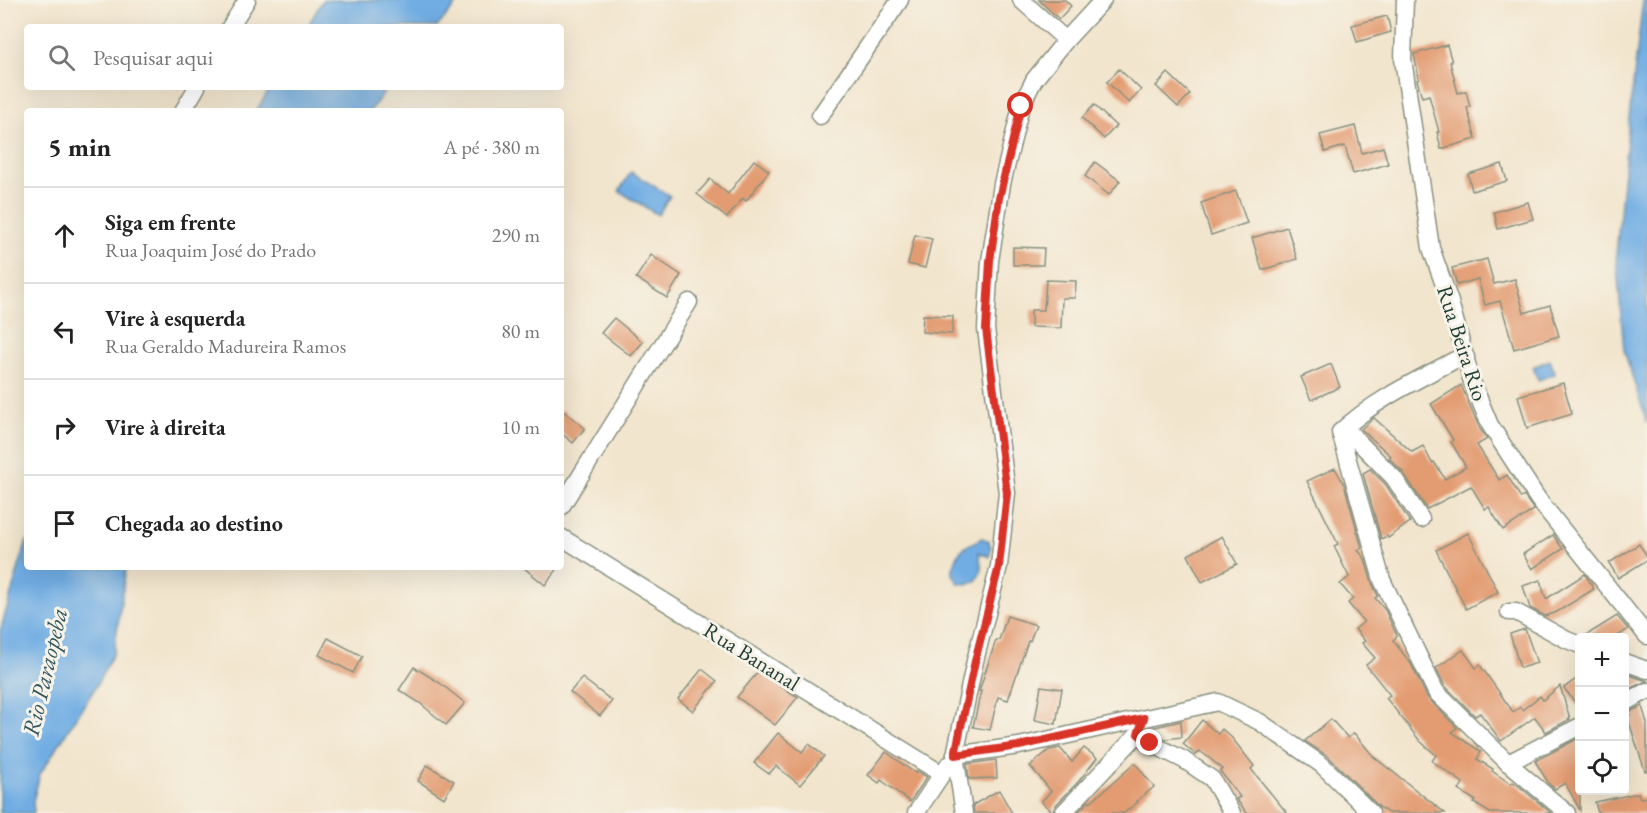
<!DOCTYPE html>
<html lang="pt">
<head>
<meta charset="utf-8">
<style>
  body { margin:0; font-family:"EB Garamond",serif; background:#f2f2f2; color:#222 }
  .controls { position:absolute; right:18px; bottom:18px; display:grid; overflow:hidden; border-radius:6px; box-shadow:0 6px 24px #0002 }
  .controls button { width:54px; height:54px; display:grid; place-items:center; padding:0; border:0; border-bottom:2px solid #e0e0e0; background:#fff; color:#222; font:30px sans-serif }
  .stop { position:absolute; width:18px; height:18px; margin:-14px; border:4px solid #d93025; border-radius:50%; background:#fff }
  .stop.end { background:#d93025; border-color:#fff; box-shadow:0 2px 6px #0008 }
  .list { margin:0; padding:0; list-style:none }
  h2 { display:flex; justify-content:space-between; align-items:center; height:78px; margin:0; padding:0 24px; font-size:26px }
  h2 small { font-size:20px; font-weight:400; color:#767676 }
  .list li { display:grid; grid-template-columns:39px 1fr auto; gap:18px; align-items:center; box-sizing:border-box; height:96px; padding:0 24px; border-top:2px solid #e0e0e0 }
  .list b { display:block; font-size:22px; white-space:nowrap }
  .list p { margin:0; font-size:20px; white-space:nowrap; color:#767676 }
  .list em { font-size:20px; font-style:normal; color:#767676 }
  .icon { flex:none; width:33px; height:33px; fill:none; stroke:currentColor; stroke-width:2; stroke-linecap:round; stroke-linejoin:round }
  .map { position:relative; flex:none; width:1647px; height:813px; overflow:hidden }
  .search { position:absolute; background:#fff; box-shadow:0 6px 24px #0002; left:24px; top:24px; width:540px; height:66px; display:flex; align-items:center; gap:15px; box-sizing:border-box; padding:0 21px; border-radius:6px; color:#767676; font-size:22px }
  .panel { position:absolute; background:#fff; box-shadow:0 6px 24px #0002; left:24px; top:108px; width:540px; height:462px; border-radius:6px }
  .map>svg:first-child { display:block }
</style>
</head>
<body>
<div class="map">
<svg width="1647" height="813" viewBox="0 0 1647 813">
  <rect width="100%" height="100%" fill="#f7f3e8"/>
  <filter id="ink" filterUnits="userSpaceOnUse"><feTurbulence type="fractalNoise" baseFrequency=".0167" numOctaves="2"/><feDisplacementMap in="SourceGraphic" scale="12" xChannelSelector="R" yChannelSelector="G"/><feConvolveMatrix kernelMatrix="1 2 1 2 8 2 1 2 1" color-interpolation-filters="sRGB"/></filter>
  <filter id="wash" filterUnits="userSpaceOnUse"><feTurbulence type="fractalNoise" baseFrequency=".008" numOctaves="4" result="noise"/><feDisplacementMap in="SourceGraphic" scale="24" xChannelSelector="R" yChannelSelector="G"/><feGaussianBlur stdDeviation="1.35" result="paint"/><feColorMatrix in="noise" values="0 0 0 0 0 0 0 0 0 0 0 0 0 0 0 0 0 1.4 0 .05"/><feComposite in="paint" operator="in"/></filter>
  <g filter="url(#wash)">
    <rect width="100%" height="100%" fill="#f2e5cd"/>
    <g fill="#71ade3" stroke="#48758c" stroke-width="1.5">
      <polygon points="323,0 460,0 437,27 307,27"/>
      <polygon points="1643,0 1647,0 1647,423 1624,350 1616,255 1629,118"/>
      <polygon points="271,87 388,87 370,111 256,111"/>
      <polygon points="631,172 670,196 658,215 619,191"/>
      <polygon points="1550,360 1555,374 1538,380 1533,367"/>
      <path d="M 982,538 L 989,541 L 991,549 L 989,557 L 979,552 L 982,570 L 976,581 L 967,584 L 958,583 L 952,572 C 959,548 960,549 982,538 Z"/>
      <polygon points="27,540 27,567 126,567 114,652 95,688 40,774 33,801 34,813 0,813 0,631"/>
    </g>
    <g id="blocks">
      <g fill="#e39c72">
        <polygon points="1039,0 1065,0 1071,6 1059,19"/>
        <polygon points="1387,16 1391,32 1357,42 1352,25"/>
        <polygon points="1447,45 1452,62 1450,62 1458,93 1466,91 1470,107 1467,108 1476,139 1441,149 1437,132 1439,132 1429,95 1422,97 1417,80 1419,79 1414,54"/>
        <polygon points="1119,69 1141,90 1129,103 1107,82"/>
        <polygon points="1168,73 1190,94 1178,107 1156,86"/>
        <polygon points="1094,105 1116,126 1104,139 1082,118"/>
        <polygon points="1355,126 1362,153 1383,147 1388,164 1353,174 1345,146 1325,152 1320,135"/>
        <polygon points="754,160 769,171 746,201 743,198 727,218 697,194 710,179 728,194"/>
        <polygon points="1095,162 1120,181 1109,195 1085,176"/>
        <polygon points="1502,164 1507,181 1472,191 1468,174"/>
        <polygon points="1236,191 1247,223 1211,235 1201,203"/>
        <polygon points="1528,202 1533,219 1498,229 1494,212"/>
        <polygon points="1287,227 1297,259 1262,270 1252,238"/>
        <polygon points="915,235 932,239 925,268 908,264"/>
        <polygon points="1013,247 1044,248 1043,265 1013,265"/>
        <polygon points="651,255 681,275 667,298 636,278"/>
        <polygon points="1487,259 1494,284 1515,279 1524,313 1550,305 1559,336 1514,349 1500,301 1485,305 1478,279 1457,285 1452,268"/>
        <polygon points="1046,280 1076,281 1075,298 1062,298 1061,328 1031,327 1031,310 1044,310"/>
        <polygon points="923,315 953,316 952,334 922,332"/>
        <polygon points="614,318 643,342 631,356 601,333"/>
        <polygon points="1331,364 1340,387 1311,400 1301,377"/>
        <polygon points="1563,383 1572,414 1527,428 1518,396"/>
        <polygon points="1461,385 1480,429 1487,439 1477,445 1499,480 1507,475 1521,498 1524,496 1534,510 1503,530 1489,507 1485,509 1471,486 1427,509 1403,472 1389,458 1391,456 1361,429 1374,418 1412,452 1423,446 1432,463 1434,462 1445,479 1466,467 1451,442 1453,440 1431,404"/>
        <polygon points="561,409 585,428 573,443 561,433"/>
        <polygon points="1335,468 1344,484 1362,548 1358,550 1365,559 1372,583 1378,596 1375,598 1385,610 1397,636 1393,640 1411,664 1427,697 1457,728 1452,732 1481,752 1477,759 1493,769 1492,771 1511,784 1513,782 1520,787 1551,813 1490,813 1474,803 1476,801 1459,790 1463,783 1432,761 1436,755 1420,741 1386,698 1390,695 1366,665 1375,658 1362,643 1365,641 1355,629 1364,622 1348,603 1353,599 1340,584 1349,577 1334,546 1338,544 1307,481"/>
        <polygon points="1370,469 1386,485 1410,522 1388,538 1387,536 1381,539 1363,473"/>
        <polygon points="1468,533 1498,592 1466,609 1436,550"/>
        <polygon points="1553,535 1563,549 1532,569 1523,554"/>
        <polygon points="1222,536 1237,564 1202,582 1188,555"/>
        <polygon points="1639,544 1647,556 1647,560 1618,578 1609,563"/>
        <polygon points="523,567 559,567 545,585"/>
        <polygon points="1585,574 1594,589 1557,612 1545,616 1530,608 1523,586 1540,580 1546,599"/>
        <polygon points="1007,616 1036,625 1030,641 1028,641 1008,700 998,697 990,730 973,727 981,691 979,691 996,640 999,640"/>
        <polygon points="1617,616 1628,629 1615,638 1587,638 1585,636"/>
        <polygon points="1525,629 1537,663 1520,668 1510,634"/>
        <polygon points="328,638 362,656 353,673 319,655"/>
        <polygon points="1463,650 1476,668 1480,665 1513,712 1520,707 1522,710 1540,696 1543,700 1560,686 1570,719 1546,732 1535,717 1501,741 1480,713 1475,716 1445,686 1436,668"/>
        <polygon points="414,667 440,683 465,703 446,725 420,703 399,690"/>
        <polygon points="702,669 717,681 693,711 678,699"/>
        <polygon points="758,672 798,697 775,725 737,697"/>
        <polygon points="1624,673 1644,680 1647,681 1624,691"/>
        <polygon points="1580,676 1580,709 1564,688"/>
        <polygon points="582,678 612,701 600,716 570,692"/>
        <polygon points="1041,686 1062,689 1056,724 1035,720"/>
        <polygon points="1642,706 1647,723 1647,771 1645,771 1627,716 1630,715 1629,712"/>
        <polygon points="1331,719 1348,738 1354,733 1374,757 1445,813 1388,813 1378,806 1329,757 1305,741"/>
        <polygon points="1202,720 1218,734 1222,729 1232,738 1254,766 1251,769 1287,813 1247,813 1236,799 1240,797 1220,771 1223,769 1200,751 1196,755 1183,744"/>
        <polygon points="1181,721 1182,737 1165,739 1151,731 1151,728"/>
        <polygon points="778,733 802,752 809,744 824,756 800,785 776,766 769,774 754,763"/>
        <polygon points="1577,739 1580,747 1580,810 1565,783 1555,789 1549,784 1535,761"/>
        <polygon points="1060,748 1072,762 1084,748 1097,758 1079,781 1055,806 1053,812 1041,802 1051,791 1030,766 1049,750"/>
        <polygon points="886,752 915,773 917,771 927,777 910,802 881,780 879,783 868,775"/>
        <polygon points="996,760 997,778 969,779 967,764"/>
        <polygon points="1135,763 1154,787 1137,801 1138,802 1124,813 1077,813 1089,801 1090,802 1106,789"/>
        <polygon points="427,765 454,781 444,798 418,781"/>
        <polygon points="999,790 1012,813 974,813 973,805"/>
        <polygon points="1638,793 1640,798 1647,797 1647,813 1598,813 1595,802"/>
      </g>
    </g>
  </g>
  <g filter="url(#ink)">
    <use href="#blocks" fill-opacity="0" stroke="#889180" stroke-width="1.5"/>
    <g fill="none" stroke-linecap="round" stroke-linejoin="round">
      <g stroke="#889180" stroke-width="19">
        <g id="minor">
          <polyline points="1021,0 1066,40"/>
          <polyline points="1405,0 1403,59 1431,248 1450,302 1472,382 1490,425 1538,499 1647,636"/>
          <polyline points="230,27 247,0"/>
          <polyline points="183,111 197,87"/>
          <polyline points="820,116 900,0"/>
          <path d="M 1466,357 L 1455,360 C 1415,381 1373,401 1340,432 L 1382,580 L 1436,692 L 1508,763 L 1567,813"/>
          <polyline points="1345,428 1394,478 1421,519"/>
          <polyline points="561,507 689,302"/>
          <polyline points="561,537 942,774"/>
          <polyline points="1509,612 1516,612 1567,640 1580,645"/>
          <polyline points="1624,662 1647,670"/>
          <polyline points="1624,703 1647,691"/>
          <polyline points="955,755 1019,746 1218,702 1260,722 1322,765 1371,813"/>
          <polyline points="1508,763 1580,726"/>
          <polyline points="916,813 948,765"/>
          <polyline points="964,813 955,755 975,661 999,566 1007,493 986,329 990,261 1002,184 1021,106 1034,80 1066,40 1103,0"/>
          <polyline points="1063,813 1138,734 1150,743 1184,760 1212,779 1232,813"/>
        </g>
      </g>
      <use href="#minor" stroke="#fff" stroke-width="16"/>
    </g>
  </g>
  <g fill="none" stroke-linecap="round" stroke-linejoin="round" filter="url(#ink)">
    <polyline stroke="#d93025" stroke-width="8" points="1021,106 999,198 990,261 986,329 1007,493 999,566 975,661 955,755 1019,746 1144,718 1138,734 1150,743"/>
  </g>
  <g text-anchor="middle" stroke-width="6" stroke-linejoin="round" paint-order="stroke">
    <g font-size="22" fill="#1f3d34" stroke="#f7f3e8">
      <text transform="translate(1463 343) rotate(72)" y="8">Rua Beira Rio</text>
      <text transform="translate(752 656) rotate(32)" y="8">Rua Bananal</text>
    </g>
    <g font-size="24" font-style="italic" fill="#345960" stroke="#f7f3e8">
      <text transform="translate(45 672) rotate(-77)" y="8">Rio Paraopeba</text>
    </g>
  </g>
</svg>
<div class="controls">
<button>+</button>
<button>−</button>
<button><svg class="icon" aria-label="locate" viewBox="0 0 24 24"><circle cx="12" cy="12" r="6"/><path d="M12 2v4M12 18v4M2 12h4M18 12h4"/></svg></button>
</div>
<div class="stop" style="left:1021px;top:106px"></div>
<div class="stop end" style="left:1150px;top:743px"></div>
<div class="search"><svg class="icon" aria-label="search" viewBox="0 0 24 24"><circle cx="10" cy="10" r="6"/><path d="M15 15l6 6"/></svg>Pesquisar aqui</div>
<section class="panel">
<h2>5 min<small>A pé · 380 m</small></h2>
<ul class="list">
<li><svg class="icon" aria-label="ahead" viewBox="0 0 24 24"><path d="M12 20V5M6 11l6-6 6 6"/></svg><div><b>Siga em frente</b><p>Rua Joaquim José do Prado</p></div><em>290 m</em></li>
<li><svg class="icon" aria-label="left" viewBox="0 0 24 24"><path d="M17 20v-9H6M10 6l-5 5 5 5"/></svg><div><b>Vire à esquerda</b><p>Rua Geraldo Madureira Ramos</p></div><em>80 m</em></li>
<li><svg class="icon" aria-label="right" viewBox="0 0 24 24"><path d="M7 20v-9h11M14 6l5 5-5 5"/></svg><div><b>Vire à direita</b></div><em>10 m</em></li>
<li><svg class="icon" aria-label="arrive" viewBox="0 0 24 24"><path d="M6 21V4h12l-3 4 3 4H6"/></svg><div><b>Chegada ao destino</b></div></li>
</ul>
</section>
</div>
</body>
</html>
